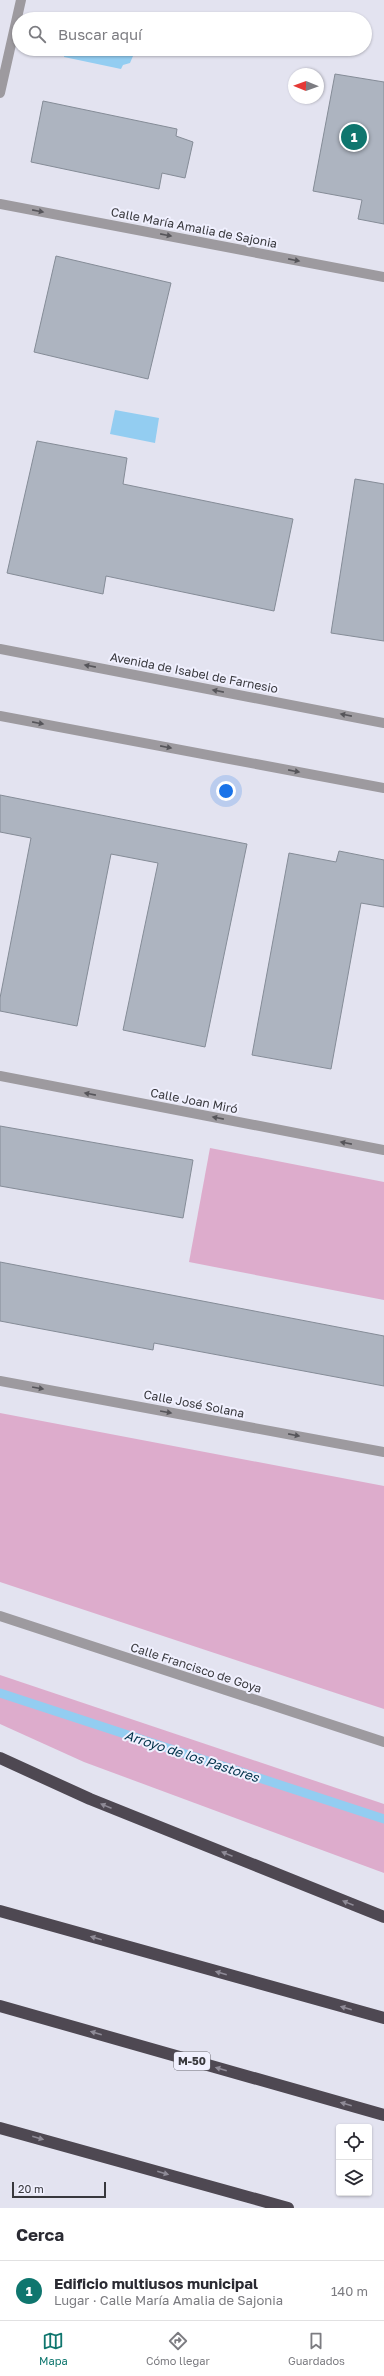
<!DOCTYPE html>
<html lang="es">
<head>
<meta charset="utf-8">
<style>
  body { margin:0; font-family:"Golos Text",sans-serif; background:#f7f7f7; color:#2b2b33 }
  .controls { position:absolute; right:12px; bottom:12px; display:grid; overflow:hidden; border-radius:4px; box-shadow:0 1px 3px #0004 }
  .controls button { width:36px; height:36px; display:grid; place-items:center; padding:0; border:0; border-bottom:1px solid #e1e1e2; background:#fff; color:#2b2b33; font:20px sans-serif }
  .compass { position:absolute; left:288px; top:68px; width:36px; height:36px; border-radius:50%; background:#fff; box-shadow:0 1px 3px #0004; rotate:271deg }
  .scale { position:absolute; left:12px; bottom:10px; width:94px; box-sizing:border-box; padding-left:4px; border:2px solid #38383d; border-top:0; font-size:11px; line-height:14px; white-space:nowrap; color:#38383d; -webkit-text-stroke:3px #f0f0fe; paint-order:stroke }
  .you { position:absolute; left:226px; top:791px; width:14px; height:14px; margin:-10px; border:3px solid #fff; border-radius:50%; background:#1a73e8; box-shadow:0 0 0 6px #1a73e833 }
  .badge { display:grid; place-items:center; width:26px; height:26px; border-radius:50%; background:#0f766e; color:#fff; font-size:13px; font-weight:700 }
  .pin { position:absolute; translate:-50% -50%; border:2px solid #fff; box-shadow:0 1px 4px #0006 }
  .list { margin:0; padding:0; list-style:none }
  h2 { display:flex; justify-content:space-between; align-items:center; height:52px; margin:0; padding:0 16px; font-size:17px }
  h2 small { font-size:13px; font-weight:400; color:#7c7c81 }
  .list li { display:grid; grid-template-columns:26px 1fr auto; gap:12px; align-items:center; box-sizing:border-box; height:60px; padding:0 16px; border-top:1px solid #e1e1e2 }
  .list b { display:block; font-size:15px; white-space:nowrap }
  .list p { margin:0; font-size:13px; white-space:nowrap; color:#7c7c81 }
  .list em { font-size:13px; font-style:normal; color:#7c7c81 }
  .icon { flex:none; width:22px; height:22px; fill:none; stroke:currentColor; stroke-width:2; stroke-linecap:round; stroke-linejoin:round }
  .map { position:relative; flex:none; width:384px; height:2208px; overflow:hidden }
  .search { position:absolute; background:#fff; box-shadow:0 1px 3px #0004; left:12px; right:12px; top:12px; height:44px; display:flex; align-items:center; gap:10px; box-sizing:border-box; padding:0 14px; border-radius:22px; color:#7c7c81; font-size:15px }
  .sheet { height:112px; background:#fff }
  nav { display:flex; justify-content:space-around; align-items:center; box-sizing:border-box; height:56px; border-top:1px solid #e1e1e2; background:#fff; font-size:11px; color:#7c7c81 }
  nav a { display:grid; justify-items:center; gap:2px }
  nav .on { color:#0f766e }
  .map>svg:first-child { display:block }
</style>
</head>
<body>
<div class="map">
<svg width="384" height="2208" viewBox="0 0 384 2208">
  <rect width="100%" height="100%" fill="#e3e3f0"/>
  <g fill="#ddaccc">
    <polygon points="210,1148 384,1182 384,1300 189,1262"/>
    <polygon points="0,1413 384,1486 384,1709 0,1582"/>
    <polygon points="0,1675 384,1804 384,1873 84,1762 0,1724"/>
  </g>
  <g fill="#93cdf1">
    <polygon points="65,49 128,49 133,56 130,63 123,65 121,69 64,57"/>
    <polygon points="115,410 159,418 155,443 110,434"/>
  </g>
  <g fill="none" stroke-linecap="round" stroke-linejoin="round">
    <polyline stroke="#93cdf1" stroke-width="9" points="0,1693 384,1819"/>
  </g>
  <g fill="#adb4c0" stroke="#858c97">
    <polygon points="335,74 384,82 384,224 358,219 362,200 313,191"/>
    <polygon points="43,101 177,129 176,136 193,142 185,178 162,173 159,189 31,162"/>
    <polygon points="56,256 171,283 148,379 34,352"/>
    <polygon points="37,441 127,458 123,484 293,519 274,611 106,576 103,594 7,573"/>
    <polygon points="355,479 384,484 384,641 331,633"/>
    <polygon points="0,795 247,844 205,1047 123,1030 158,863 111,854 77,1026 0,1011 0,998 31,838 0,832"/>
    <polygon points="339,851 384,860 384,907 361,903 331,1069 252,1055 289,853 336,862"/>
    <polygon points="0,1126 193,1160 183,1218 0,1186"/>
    <polygon points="0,1262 384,1336 384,1386 154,1343 153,1350 0,1321"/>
  </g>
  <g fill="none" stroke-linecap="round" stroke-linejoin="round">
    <g stroke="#9d9a9f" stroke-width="10">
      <polyline points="0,93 21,0"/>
      <polyline points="0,204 384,277"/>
      <polyline points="0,649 384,723"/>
      <polyline points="0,716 384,788"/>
      <polyline points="0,1076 384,1150"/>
      <polyline points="0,1381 384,1452"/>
      <polyline points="0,1616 384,1742"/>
    </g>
    <g stroke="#4e4852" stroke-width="12">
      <polyline points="0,1758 90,1799 384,1917"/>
      <polyline points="0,1911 384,2018"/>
      <polyline points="0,2006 384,2115"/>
      <polyline points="0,2128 288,2208"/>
    </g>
  </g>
  <defs><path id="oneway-solid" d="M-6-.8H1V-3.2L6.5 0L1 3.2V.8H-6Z"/></defs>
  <g fill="#56555a">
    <use href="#oneway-solid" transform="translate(38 211) rotate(11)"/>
    <use href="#oneway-solid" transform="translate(166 235) rotate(11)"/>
    <use href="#oneway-solid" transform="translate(294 260) rotate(11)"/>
    <use href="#oneway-solid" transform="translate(90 666) rotate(-169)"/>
    <use href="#oneway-solid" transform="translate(218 691) rotate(-169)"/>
    <use href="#oneway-solid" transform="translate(346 715) rotate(-169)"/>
    <use href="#oneway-solid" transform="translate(38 723) rotate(11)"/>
    <use href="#oneway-solid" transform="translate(166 747) rotate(11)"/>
    <use href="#oneway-solid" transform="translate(294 771) rotate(11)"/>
    <use href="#oneway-solid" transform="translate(90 1094) rotate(-169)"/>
    <use href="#oneway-solid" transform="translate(218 1118) rotate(-169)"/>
    <use href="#oneway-solid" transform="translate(346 1143) rotate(-169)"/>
    <use href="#oneway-solid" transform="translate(38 1388) rotate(10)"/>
    <use href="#oneway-solid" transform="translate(166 1412) rotate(10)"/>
    <use href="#oneway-solid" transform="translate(294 1435) rotate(11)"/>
  </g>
  <g fill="#8f8b97">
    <use href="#oneway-solid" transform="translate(106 1806) rotate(-158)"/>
    <use href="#oneway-solid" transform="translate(227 1854) rotate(-158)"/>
    <use href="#oneway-solid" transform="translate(348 1903) rotate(-158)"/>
    <use href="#oneway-solid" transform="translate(96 1938) rotate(-164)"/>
    <use href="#oneway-solid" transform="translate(221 1973) rotate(-164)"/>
    <use href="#oneway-solid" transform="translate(346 2008) rotate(-164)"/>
    <use href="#oneway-solid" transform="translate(96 2033) rotate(-164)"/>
    <use href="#oneway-solid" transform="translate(221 2069) rotate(-164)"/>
    <use href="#oneway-solid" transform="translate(346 2104) rotate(-164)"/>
    <use href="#oneway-solid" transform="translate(38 2138) rotate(16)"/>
    <use href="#oneway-solid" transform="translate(163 2173) rotate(16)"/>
  </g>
  <g text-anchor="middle" stroke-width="4" stroke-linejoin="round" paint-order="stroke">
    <rect fill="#f0f0fe" stroke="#6f6f77" stroke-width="1" x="174" y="2052" width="36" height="18" rx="3"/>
    <g font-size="11" font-weight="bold" fill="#38383d">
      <text x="192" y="2065">M-50</text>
    </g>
    <g font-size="12" fill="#38383d" stroke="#f0f0fe">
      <text transform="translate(194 228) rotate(11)" y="4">Calle María Amalia de Sajonia</text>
      <text transform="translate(194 673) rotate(11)" y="4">Avenida de Isabel de Farnesio</text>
      <text transform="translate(194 1101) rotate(11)" y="4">Calle Joan Miró</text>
      <text transform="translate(194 1404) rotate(11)" y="4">Calle José Solana</text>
      <text transform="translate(196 1668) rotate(18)" y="4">Calle Francisco de Goya</text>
    </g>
    <g font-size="13" font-style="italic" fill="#00324a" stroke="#f0f0fe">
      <text transform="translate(192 1756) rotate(18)" y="5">Arroyo de los Pastores</text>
    </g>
  </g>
</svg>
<div class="controls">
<button><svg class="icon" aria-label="locate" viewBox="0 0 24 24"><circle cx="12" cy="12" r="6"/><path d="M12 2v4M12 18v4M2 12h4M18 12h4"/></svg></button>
<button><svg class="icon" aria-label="layers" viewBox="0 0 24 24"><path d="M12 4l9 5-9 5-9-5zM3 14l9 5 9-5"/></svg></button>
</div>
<svg class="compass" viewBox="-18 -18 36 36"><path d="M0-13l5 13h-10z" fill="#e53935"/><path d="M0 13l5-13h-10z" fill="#7c7c81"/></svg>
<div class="scale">20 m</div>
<div class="you"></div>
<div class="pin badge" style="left:354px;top:137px">1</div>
<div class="search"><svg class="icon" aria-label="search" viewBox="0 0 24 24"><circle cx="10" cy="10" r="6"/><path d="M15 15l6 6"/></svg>Buscar aquí</div>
</div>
<section class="sheet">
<h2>Cerca<small></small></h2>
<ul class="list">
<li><span class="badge">1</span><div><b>Edificio multiusos municipal</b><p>Lugar · Calle María Amalia de Sajonia</p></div><em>140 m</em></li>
</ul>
</section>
<nav>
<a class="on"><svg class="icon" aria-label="map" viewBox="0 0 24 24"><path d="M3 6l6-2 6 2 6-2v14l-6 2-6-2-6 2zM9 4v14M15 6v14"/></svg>Mapa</a>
<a><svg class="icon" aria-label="directions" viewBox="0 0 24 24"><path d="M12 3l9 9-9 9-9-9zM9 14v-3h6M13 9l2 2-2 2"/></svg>Cómo llegar</a>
<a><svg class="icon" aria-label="saved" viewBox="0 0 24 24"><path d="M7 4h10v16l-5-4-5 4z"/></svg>Guardados</a>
</nav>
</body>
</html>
